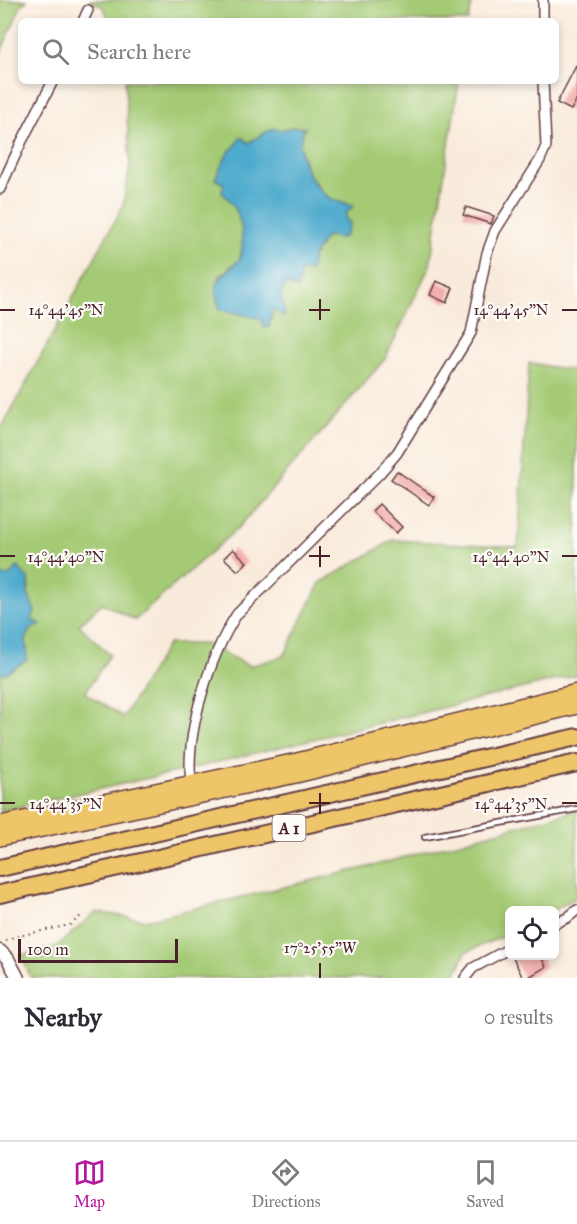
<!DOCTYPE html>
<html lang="en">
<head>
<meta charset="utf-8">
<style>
  body { margin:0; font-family:"IM FELL Great Primer",serif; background:#f2f2f3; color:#2b2b33 }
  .controls { position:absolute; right:18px; bottom:18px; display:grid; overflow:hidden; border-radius:9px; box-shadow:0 3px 9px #0003 }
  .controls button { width:54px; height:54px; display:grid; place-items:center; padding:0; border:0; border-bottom:2px solid #e1e1e2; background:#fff; color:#2b2b33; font:30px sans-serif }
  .scale { position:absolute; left:18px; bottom:15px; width:160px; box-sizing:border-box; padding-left:6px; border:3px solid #4a1f2b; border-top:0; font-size:16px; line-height:21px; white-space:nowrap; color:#4a1f2b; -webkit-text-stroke:4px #fdfcf7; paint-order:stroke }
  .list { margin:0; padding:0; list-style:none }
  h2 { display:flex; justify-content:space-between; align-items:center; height:78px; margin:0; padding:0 24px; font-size:26px }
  h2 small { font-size:20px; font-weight:400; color:#7c7c81 }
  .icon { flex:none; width:33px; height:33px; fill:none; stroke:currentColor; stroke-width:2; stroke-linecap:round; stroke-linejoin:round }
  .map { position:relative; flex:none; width:577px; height:978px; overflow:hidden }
  .search { position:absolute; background:#fff; box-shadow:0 3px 9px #0003; left:18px; right:18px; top:18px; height:66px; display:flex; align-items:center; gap:15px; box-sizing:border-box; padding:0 21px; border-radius:9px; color:#7c7c81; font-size:22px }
  .sheet { height:162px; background:#fff }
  nav { display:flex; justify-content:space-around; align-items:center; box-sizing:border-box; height:84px; border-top:2px solid #e1e1e2; background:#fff; font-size:16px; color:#7c7c81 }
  nav a { display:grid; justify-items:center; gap:3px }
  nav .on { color:#b5179e }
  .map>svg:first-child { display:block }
</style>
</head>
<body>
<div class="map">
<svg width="577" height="978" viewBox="0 0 577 978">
  <rect width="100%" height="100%" fill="#fdfcf7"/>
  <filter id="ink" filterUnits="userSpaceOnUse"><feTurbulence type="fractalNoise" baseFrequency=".0167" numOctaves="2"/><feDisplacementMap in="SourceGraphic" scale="12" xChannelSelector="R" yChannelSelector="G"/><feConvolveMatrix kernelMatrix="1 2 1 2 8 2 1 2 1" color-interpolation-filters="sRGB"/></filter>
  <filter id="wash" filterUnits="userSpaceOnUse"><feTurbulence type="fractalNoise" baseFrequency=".008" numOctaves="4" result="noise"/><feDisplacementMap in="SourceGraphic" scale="24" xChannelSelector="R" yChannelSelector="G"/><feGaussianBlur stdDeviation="1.35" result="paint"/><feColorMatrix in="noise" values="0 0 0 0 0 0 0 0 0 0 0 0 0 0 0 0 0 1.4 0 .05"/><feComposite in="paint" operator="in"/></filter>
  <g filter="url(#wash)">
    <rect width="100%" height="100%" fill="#f9ebdb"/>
    <g fill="#a4ca75" stroke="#777450" stroke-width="1.5" fill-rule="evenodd">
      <polygon points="0,0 27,0 21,6 0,54"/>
      <polygon points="89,0 473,0 468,21 110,21 103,7"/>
      <path d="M 125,81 L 459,81 L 430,265 L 385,359 L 240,526 L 135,620 L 102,603 L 79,625 L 110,655 L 85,693 L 123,717 L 168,644 L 210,644 L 217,650 L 250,666 L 284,656 L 320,583 L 393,540 L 518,547 L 529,363 L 570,370 L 577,365 L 577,675 L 190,769 L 0,811 L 0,674 L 6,673 L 27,649 L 26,640 L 30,630 L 40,624 L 31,620 L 35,611 L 28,594 L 29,580 L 18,567 L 9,576 L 0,576 L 0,431 L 123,206 L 130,165 ZM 293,127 L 305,128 L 299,143 L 306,170 L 322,192 L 332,200 L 346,203 L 346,220 L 349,226 L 345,236 L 327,236 C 321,242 318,251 312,257 L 312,264 L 301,271 L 299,284 L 287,283 C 282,291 278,294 283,304 L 279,313 L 274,309 L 271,314 L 271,320 L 220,309 L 216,295 L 220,276 L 240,259 C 246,236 241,207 222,193 L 224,184 L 215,179 L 228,153 L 237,144 L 248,143 L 273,129 L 282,130 Z"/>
      <polygon points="577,810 577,897 554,910 510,910 509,934 466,952 454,978 31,978 21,955 56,947 96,912 146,920 372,866"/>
    </g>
    <g fill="#4fabcd" stroke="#4c657c" stroke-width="1.5">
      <path d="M 293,127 L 305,128 C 303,133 299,140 300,146 C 301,164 314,189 330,198 C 337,202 345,203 353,206 L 346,213 L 346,220 L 350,222 L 345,236 L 341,238 L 327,236 C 321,242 318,250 312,257 L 312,264 L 309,271 L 301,271 L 297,289 L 287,283 C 273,303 287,299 284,317 L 274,310 L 271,314 L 269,327 L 263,328 L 262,319 L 220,309 C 209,280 223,277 240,259 C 246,236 241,207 222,193 L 224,184 L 215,179 L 228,153 L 237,144 L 239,138 L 243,138 L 248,143 L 273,128 L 282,130 Z"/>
      <polygon points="18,567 29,580 28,594 35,611 31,620 41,624 29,630 26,640 27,660 6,673 0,674 0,576 9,576"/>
    </g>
    <g id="blocks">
      <g fill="#f3aeac">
        <polygon points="577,64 577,99 571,110 557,103"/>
        <polygon points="466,207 494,216 491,224 463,215"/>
        <polygon points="436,281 453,288 447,303 430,295"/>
        <polygon points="397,471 434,497 429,505 391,479"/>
        <polygon points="379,504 402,527 396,533 372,511"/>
        <polygon points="233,549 247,562 238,571 224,558"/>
        <polygon points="512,956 541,956 546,967 527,978 523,978"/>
      </g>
    </g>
  </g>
  <g filter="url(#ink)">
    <use href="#blocks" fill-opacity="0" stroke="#643e45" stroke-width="1.5"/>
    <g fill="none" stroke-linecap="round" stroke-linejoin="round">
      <g stroke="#643e45" stroke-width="8">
        <polyline id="service" points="425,837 577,809"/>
      </g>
      <g stroke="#643e45" stroke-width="12">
        <g id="minor">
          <polyline points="83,21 88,10"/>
          <polyline points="543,21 543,0"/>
          <polyline points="0,189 22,141 53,81"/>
          <path d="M 191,782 C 185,732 210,656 237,614 L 379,474 L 397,453 L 471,333 L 487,253 L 495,231 L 540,160 L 546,146 L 543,81"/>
          <polyline points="554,924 567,918 577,910"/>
          <polyline points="465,978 473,968 510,948"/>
        </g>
      </g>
      <g stroke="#643e45" stroke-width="15">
        <polyline id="tertiary" points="0,951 8,959 18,978"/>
      </g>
      <g stroke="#643e45" stroke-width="18">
        <g id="trunk">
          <polyline points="0,824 297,761 577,692"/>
          <polyline points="0,838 296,775 577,706"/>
        </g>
      </g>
      <g stroke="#643e45" stroke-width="20">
        <g id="motorway">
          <polyline points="0,868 577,737"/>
          <polyline points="0,894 577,763"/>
        </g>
      </g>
      <polyline stroke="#643e45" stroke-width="2" stroke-dasharray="1.5 4.5" stroke-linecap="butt" points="6,941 13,937 70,925 81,916"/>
      <use href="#service" stroke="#fff" stroke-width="4.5"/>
      <use href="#minor" stroke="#fff" stroke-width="9"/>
      <use href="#tertiary" stroke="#fff" stroke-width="12"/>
      <use href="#trunk" stroke="#eec569" stroke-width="15"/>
      <use href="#motorway" stroke="#eec569" stroke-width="16"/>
    </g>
  </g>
  <path fill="none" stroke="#4a1f2b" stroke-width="2" d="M 320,299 L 320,320M 0,310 L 15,310M 309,310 L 330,310M 562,310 L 577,310M 320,546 L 320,567M 0,556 L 15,556M 309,556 L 330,556M 562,556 L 577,556M 320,793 L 320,814M 0,803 L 15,803M 309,803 L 330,803M 562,803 L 577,803M 320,963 L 320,978"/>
  <g text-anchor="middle" stroke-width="4.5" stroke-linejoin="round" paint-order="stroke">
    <rect fill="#fdfcf7" stroke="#806168" stroke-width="1.5" x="272.5" y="815" width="33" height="26" rx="4.5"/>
    <g font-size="16" font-weight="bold" fill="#4a1f2b">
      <text x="289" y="834">A 1</text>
    </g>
  </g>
  <g font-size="15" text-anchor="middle" fill="#4a1f2b" stroke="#fdfcf7" stroke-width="4.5" stroke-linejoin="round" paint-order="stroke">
    <text x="66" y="315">14°44'45"N</text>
    <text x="511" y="315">14°44'45"N</text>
    <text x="66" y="562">14°44'40"N</text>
    <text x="511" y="562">14°44'40"N</text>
    <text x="66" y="809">14°44'35"N</text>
    <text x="511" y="809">14°44'35"N</text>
    <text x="320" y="953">17°25'55"W</text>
  </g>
</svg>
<div class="controls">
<button><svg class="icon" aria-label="locate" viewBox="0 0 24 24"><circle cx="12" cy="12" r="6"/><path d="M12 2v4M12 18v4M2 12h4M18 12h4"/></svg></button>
</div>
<div class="scale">100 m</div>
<div class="search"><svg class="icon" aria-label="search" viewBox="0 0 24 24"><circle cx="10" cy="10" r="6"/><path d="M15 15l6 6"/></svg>Search here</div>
</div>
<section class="sheet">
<h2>Nearby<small>0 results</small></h2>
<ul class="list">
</ul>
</section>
<nav>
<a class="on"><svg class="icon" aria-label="map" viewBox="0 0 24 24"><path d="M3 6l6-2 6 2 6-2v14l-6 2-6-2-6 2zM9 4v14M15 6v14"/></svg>Map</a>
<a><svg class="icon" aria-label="directions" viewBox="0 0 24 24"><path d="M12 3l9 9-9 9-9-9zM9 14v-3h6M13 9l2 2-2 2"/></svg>Directions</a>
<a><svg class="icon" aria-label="saved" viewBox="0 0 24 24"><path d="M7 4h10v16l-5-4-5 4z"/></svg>Saved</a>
</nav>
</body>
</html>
